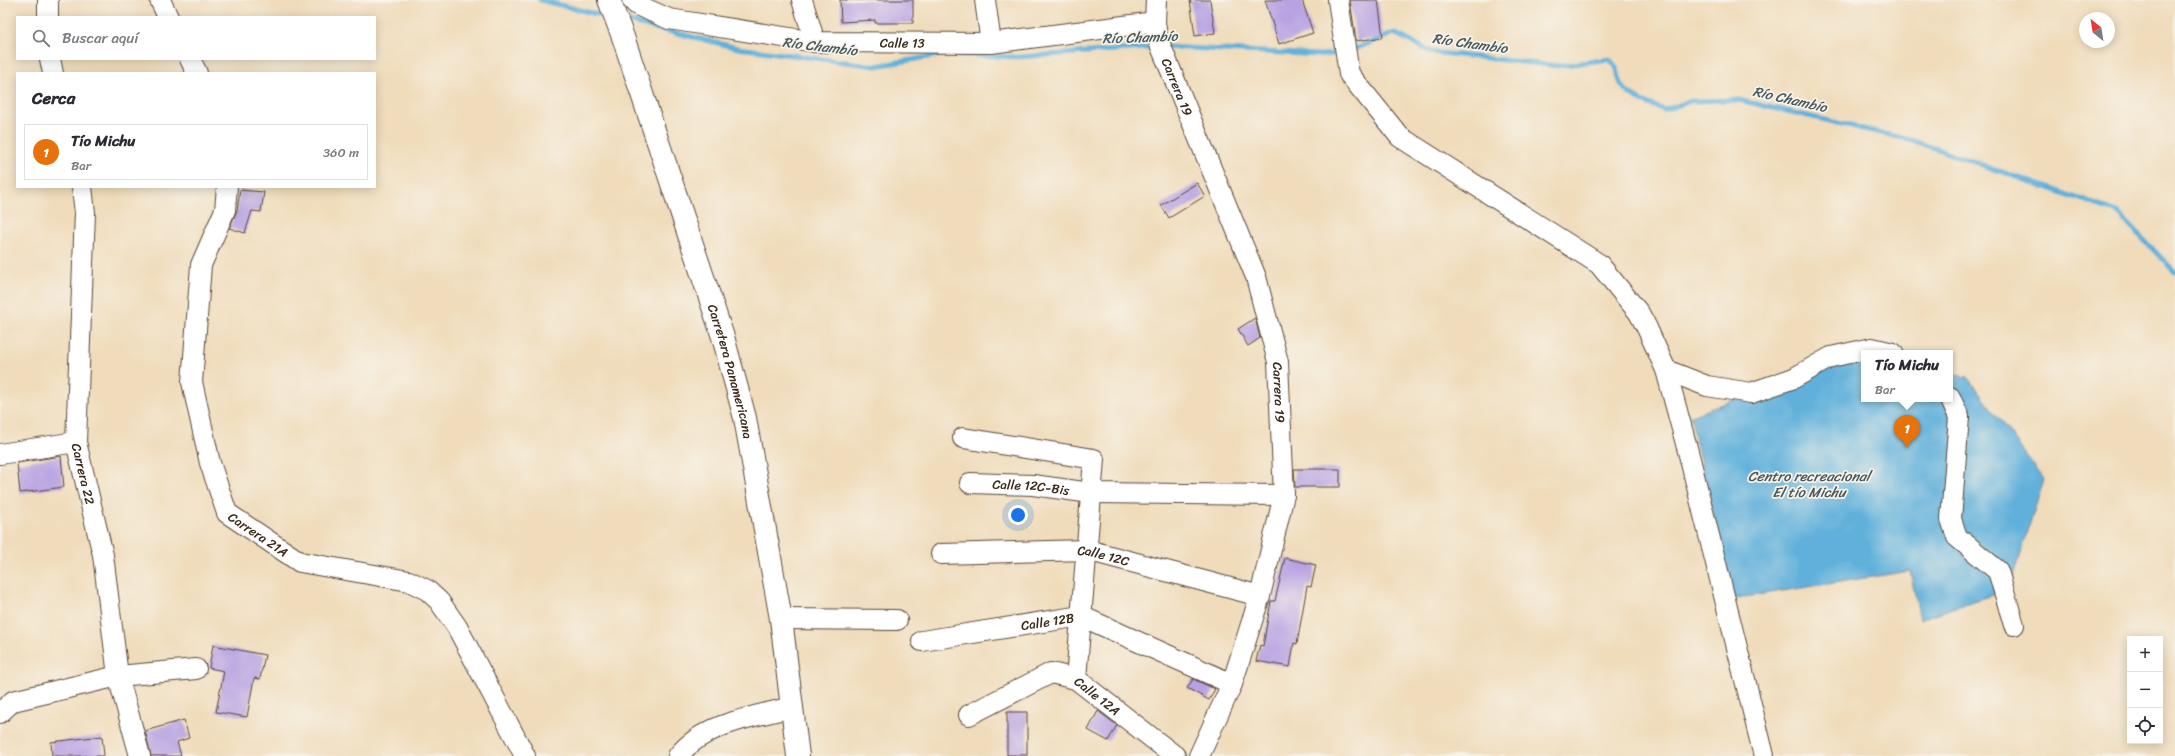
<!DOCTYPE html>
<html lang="es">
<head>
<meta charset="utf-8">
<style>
  body { margin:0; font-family:Sriracha,sans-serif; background:#f7f7f7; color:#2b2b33 }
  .controls { position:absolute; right:12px; bottom:12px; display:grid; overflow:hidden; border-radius:0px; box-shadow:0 2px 10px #0003 }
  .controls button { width:36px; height:36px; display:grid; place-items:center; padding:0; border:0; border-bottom:1px solid #e1e1e2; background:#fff; color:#2b2b33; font:20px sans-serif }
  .compass { position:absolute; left:2079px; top:12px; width:36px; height:36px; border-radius:50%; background:#fff; box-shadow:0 2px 10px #0003; rotate:330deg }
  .you { position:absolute; left:1018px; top:515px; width:14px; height:14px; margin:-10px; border:3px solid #fff; border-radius:50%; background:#1a73e8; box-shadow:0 0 0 6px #1a73e833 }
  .badge { display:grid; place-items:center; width:26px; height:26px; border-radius:50%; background:#db2777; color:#fff; font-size:13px; font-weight:700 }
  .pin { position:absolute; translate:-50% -33px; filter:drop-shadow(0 1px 2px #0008) }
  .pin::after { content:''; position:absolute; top:21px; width:14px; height:12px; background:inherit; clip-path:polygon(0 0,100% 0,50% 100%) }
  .popup { position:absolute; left:1861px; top:350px; width:92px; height:52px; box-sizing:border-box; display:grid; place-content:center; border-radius:0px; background:#fff; filter:drop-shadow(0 1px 3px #0005); font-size:13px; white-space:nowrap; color:#7c7c81 }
  .popup b { font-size:15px; color:#2b2b33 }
  .popup::after { content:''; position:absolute; left:50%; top:100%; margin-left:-8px; border:8px solid transparent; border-top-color:#fff }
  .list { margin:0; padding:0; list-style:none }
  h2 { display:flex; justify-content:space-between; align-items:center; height:52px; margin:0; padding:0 16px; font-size:17px }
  h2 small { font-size:13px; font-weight:400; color:#7c7c81 }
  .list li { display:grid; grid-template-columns:26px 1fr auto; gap:12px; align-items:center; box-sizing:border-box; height:56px; margin:0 8px 8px; padding:0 8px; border:1px solid #e1e1e2; border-radius:0px }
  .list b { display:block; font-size:15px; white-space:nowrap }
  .list p { margin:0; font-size:13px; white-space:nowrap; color:#7c7c81 }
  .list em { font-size:13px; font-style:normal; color:#7c7c81 }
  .icon { flex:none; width:22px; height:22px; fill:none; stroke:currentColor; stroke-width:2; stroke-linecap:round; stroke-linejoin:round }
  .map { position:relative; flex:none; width:2175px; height:756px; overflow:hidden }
  .search { position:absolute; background:#fff; box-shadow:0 2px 10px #0003; left:16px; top:16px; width:360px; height:44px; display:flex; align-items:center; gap:10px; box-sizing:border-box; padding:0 14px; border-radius:0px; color:#7c7c81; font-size:15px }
  .panel { position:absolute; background:#fff; box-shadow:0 2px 10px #0003; left:16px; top:72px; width:360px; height:116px; border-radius:0px }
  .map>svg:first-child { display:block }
</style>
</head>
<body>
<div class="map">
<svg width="2175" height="756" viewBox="0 0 2175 756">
  <rect width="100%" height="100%" fill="#f7f3e8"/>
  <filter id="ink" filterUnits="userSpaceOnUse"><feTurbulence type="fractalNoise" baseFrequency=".025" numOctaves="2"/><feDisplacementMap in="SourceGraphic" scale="8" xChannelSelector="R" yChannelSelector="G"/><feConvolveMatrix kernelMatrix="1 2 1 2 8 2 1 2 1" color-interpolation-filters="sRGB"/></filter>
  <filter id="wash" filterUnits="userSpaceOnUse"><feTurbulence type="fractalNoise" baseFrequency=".012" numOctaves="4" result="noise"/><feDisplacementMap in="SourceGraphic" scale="16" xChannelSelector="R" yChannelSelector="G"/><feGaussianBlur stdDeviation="0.9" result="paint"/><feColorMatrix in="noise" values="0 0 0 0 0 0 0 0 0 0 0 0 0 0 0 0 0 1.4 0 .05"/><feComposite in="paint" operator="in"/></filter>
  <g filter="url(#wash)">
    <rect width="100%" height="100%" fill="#f0dcbb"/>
    <polygon fill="#61b0db" stroke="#4e6d7c" points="1857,355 1864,356 1864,399 1950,399 1950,374 1967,377 2044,479 2010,589 1920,619 1910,571 1732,599 1690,416"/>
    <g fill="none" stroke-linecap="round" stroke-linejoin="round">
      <g stroke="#61b0db" stroke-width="5">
        <polyline points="540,0 609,17"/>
        <polyline points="623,20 738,48 876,66 945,54 1018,57 1157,47"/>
        <polyline points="1167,47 1320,55 1342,53"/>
        <path d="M 1350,51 L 1394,33 L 1431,52 L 1558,66 L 1609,59 C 1622,72 1615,71 1621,84 C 1629,99 1650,104 1664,110 L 1691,101 L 1739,100 L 1911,140 L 2117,212 L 2175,272"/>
      </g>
    </g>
    <g id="blocks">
      <g fill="#b7a2e2">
        <polygon points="840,0 913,0 913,23 875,23 875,20 841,22"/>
        <polygon points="1190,0 1210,0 1215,33 1195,36"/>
        <polygon points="1265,0 1302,0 1313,33 1279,44"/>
        <polygon points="1350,0 1378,0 1383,37 1356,41"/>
        <polygon points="1197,183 1205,196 1169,218 1161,205"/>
        <polygon points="240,190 264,192 261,212 252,211 245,233 229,228 237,211"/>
        <polygon points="1255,318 1260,338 1248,346 1238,329"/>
        <polygon points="61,456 64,487 20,493 17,463"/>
        <polygon points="1294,469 1340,469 1340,487 1295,487"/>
        <polygon points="1285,558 1316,565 1311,587 1307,586 1297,644 1294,643 1290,667 1256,661 1260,645 1263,646 1271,601 1275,601"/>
        <polygon points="213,645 265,655 260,679 254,678 247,717 216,712 224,671 209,668"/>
        <polygon points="1193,679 1215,689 1209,700 1187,688"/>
        <polygon points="1098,711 1117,725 1108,741 1088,730"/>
        <rect x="1007" y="712" width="20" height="43"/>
        <polygon points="184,720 189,738 177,742 181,756 151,756 145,731"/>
        <polygon points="102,736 104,756 52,756 51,742"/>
      </g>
    </g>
  </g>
  <g filter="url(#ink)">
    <use href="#blocks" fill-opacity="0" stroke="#564536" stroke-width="1"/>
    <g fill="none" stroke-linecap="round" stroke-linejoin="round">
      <g stroke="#564536" stroke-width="22">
        <g id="street">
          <polyline points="160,0 168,17"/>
          <path id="s1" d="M 632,0 L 637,5 L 669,19 L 815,42 L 991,43 L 1155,22"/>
          <polyline points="802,0 815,42"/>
          <polyline points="985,0 991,43"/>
          <path id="s2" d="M 1156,0 L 1155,22 L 1157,37 L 1256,277 L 1278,362 L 1284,495 L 1260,596 L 1232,684 L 1199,756"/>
          <polyline points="1338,0 1349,74 1400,137 1599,264 1639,313 1647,328 1666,370 1689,455 1764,756"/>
          <polyline points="48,17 48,0"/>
          <polyline points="50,59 53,73"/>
          <polyline points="190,59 197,73"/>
          <path id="s3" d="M 82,187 L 85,213 L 76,442 L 103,555 L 118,676 L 140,756"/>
          <path id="s4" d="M 227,187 L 225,210 L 201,265 L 192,382 L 210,463 L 227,513 L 300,562 L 409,581 L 427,590 L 439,601 L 457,627 L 525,756"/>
          <polyline points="1666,370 1707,386 1751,393 1794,378 1831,357 1872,348 1893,353"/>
          <polyline points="1950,397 1959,417 1951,519 1957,537 1998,571 2014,625"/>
          <polyline points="963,438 1094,459 1076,679"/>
          <polyline points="0,454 76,442"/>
          <path id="s5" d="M 970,483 L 1033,485 L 1091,493 L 1284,495"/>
          <path id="s6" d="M 941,554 L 1087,550 L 1260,596"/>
          <polyline points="781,619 897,620"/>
          <path id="s7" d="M 922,641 L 1081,616 L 1232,684"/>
          <polyline points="0,713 13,701 118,676 196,669"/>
          <path id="s8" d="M 969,715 L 1051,673 L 1076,679 L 1175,756"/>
          <path d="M 678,756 C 704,723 753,717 792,707"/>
        </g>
      </g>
      <g stroke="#564536" stroke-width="24">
        <g id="highway">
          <path id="s9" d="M 609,0 L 623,37 L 723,337 L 745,418 L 781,619 L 798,756"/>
        </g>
      </g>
      <use href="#street" stroke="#fff" stroke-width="20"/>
      <use href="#highway" stroke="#fff" stroke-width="22"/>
    </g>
  </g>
  <g text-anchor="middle" stroke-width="3.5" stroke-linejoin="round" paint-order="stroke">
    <g font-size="13" fill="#3b2a1e" stroke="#f7f3e8">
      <text dy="5" stroke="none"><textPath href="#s1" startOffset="277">Calle 13</textPath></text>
      <text dy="5" stroke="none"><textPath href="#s2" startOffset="91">Carrera 19</textPath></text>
      <text dy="5" stroke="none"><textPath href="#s9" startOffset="391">Carretera Panamericana</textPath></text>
      <text dy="5" stroke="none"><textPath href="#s2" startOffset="415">Carrera 19</textPath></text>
      <text dy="5" stroke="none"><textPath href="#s3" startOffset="288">Carrera 22</textPath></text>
      <text dy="5" stroke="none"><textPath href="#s5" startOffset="61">Calle 12C-Bis</textPath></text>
      <text dy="5" stroke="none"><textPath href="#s4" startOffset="374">Carrera 21A</textPath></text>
      <text dy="5" stroke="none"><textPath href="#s6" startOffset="163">Calle 12C</textPath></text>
      <text dy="5" stroke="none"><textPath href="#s7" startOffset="127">Calle 12B</textPath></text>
      <text dy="5" stroke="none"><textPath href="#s8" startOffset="145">Calle 12A</textPath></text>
    </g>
    <g font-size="14" font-style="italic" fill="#485960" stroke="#f7f3e8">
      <text transform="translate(1140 37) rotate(-2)" y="5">Río Chambío</text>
      <text transform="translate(1470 43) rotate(8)" y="5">Río Chambío</text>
      <text transform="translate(820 46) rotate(7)" y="5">Río Chambío</text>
      <text transform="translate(1790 99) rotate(13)" y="5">Río Chambío</text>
      <text x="1809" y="481">Centro recreacional<tspan x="1809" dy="16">El tío Michu</tspan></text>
    </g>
  </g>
</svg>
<div class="controls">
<button>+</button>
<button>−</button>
<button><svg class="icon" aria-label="locate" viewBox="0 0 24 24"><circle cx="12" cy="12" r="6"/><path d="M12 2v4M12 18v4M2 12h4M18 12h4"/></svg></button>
</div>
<svg class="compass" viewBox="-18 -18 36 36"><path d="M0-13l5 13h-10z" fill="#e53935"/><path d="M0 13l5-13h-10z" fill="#7c7c81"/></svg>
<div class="you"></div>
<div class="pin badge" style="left:1907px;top:448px;background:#e8710a">1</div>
<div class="popup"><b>Tío Michu</b>Bar</div>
<div class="search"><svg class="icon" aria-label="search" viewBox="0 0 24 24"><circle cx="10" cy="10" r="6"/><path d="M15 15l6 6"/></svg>Buscar aquí</div>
<section class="panel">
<h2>Cerca<small></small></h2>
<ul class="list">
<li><span class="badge" style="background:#e8710a">1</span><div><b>Tío Michu</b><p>Bar</p></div><em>360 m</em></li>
</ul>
</section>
</div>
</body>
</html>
